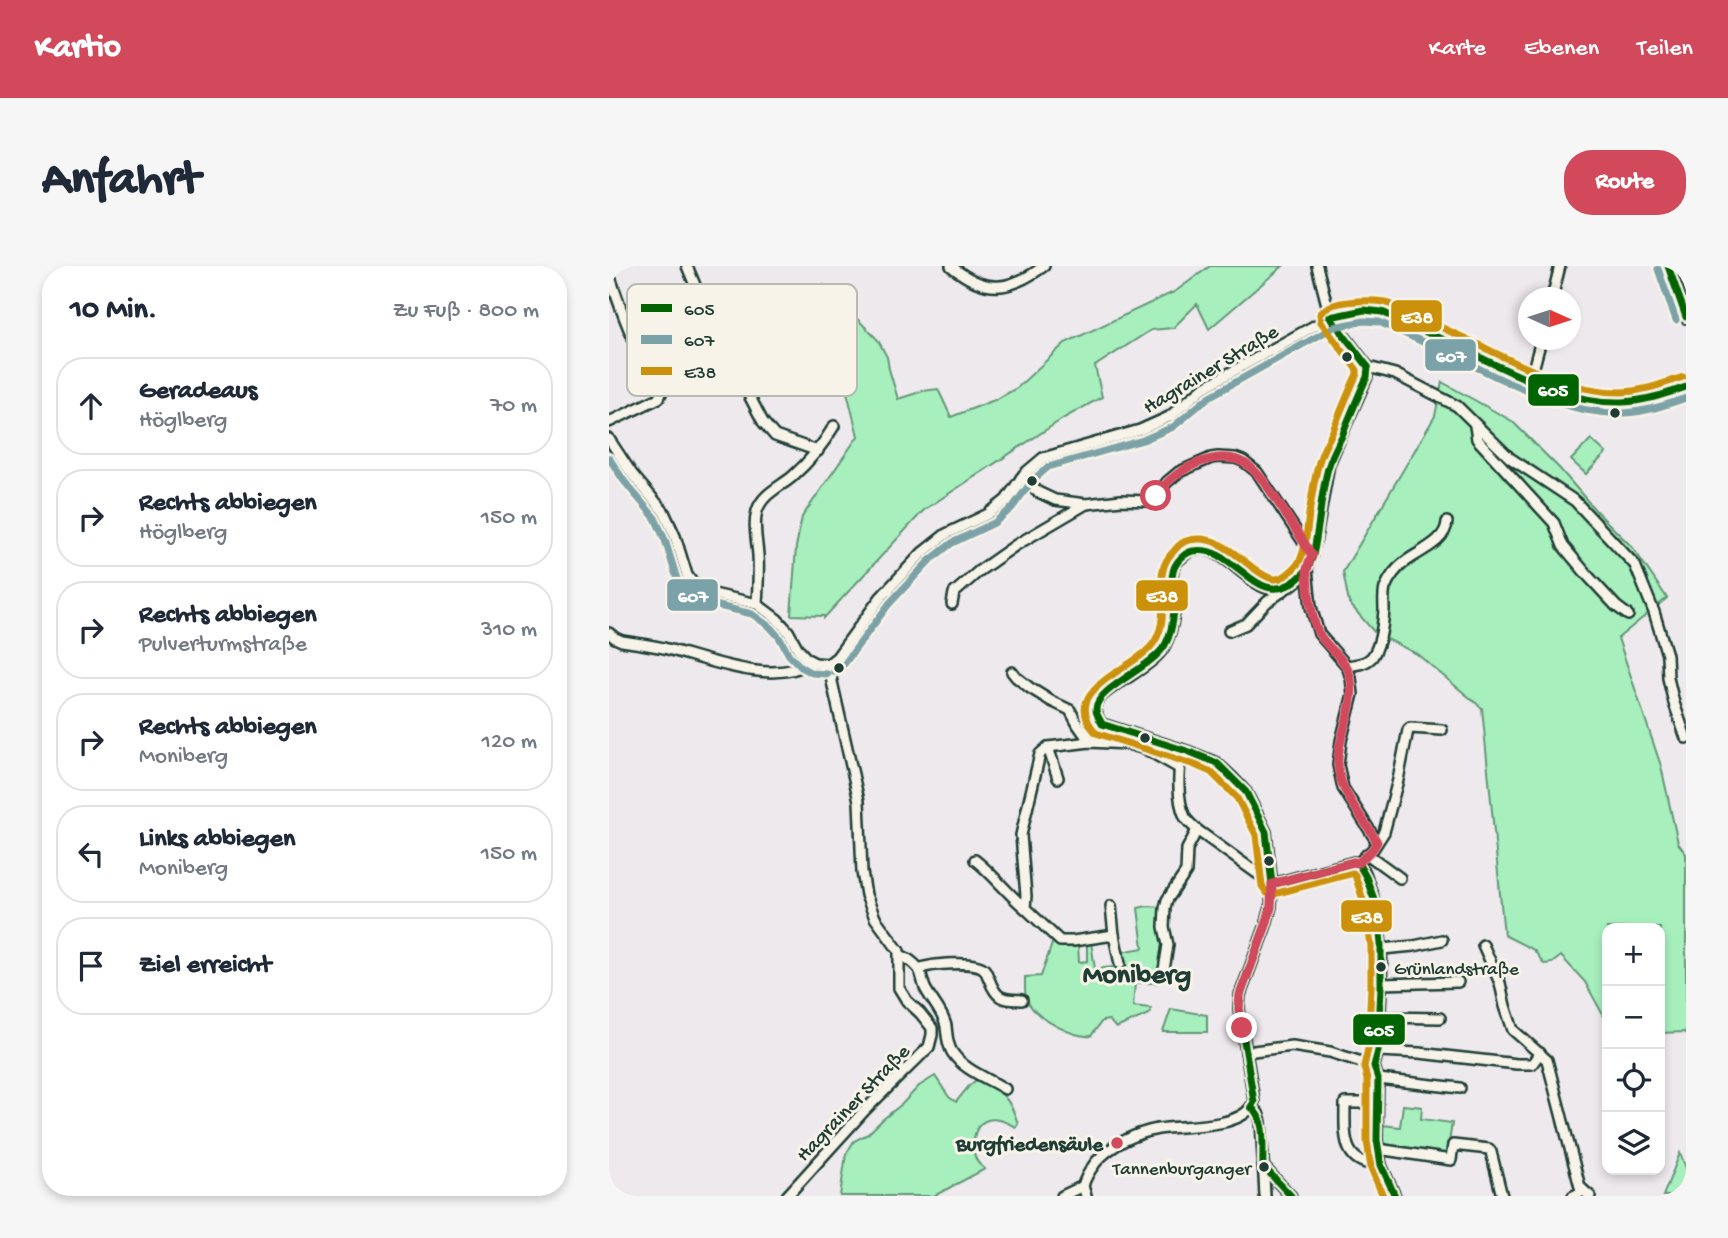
<!DOCTYPE html>
<html lang="de">
<head>
<meta charset="utf-8">
<style>
  body { margin:0; font-family:"Gochi Hand",sans-serif; background:#f6f6f7; color:#1f2937 }
  .controls { position:absolute; right:21px; bottom:21px; display:grid; overflow:hidden; border-radius:14px; box-shadow:0 4px 10px #0003 }
  .controls button { width:63px; height:63px; display:grid; place-items:center; padding:0; border:0; border-bottom:2px solid #e0e1e3; background:#fff; color:#1f2937; font:35px sans-serif }
  .compass { position:absolute; left:909px; top:21px; width:63px; height:63px; border-radius:50%; background:#fff; box-shadow:0 4px 10px #0003; rotate:93deg }
  .stop { position:absolute; width:21px; height:21px; margin:-16px; border:5px solid #d1495b; border-radius:50%; background:#fff }
  .stop.end { background:#d1495b; border-color:#fff; box-shadow:0 2px 7px #0008 }
  .list { margin:0; padding:0; list-style:none }
  h2 { display:flex; justify-content:space-between; align-items:center; height:91px; margin:0; padding:0 28px; font-size:30px }
  h2 small { font-size:23px; font-weight:400; color:#747a83 }
  .list li { display:grid; grid-template-columns:46px 1fr auto; gap:21px; align-items:center; box-sizing:border-box; height:98px; margin:0 14px 14px; padding:0 14px; border:2px solid #e0e1e3; border-radius:28px }
  .list b { display:block; font-size:26px; white-space:nowrap }
  .list p { margin:0; font-size:23px; white-space:nowrap; color:#747a83 }
  .list em { font-size:23px; font-style:normal; color:#747a83 }
  .icon { flex:none; width:38px; height:38px; fill:none; stroke:currentColor; stroke-width:2; stroke-linecap:round; stroke-linejoin:round }
  .map { position:relative; flex:none; width:1077px; height:930px; overflow:hidden; border-radius:28px }
  header { display:flex; align-items:center; gap:42px; box-sizing:border-box; height:98px; padding:0 35px; background:#d1495b; color:#fff }
  header strong { font-size:33px }
  nav { display:flex; gap:38px; margin-inline-start:auto; font-size:24px }
  .intro { display:flex; align-items:center; justify-content:space-between; box-sizing:border-box; height:168px; padding:0 42px }
  h1 { margin:0; font-size:49px }
  .button { padding:18px 32px; border-radius:28px; background:#d1495b; color:#fff; font-size:24px; font-weight:700 }
  main { display:flex; gap:42px; padding:0 42px }
  aside { flex:1; background:#fff; border-radius:28px; box-shadow:0 4px 10px #0003 }
  .map>svg:first-child { display:block }
</style>
</head>
<body>
<header>
<strong>Kartio</strong>
<nav><a>Karte</a><a>Ebenen</a><a>Teilen</a></nav>
</header>
<div class="intro"><h1>Anfahrt</h1><a class="button">Route</a></div>
<main>
<aside>
<h2>10 Min.<small>Zu Fuß · 800 m</small></h2>
<ul class="list">
<li><svg class="icon" aria-label="ahead" viewBox="0 0 24 24"><path d="M12 20V5M6 11l6-6 6 6"/></svg><div><b>Geradeaus</b><p>Höglberg</p></div><em>70 m</em></li>
<li><svg class="icon" aria-label="right" viewBox="0 0 24 24"><path d="M7 20v-9h11M14 6l5 5-5 5"/></svg><div><b>Rechts abbiegen</b><p>Höglberg</p></div><em>150 m</em></li>
<li><svg class="icon" aria-label="right" viewBox="0 0 24 24"><path d="M7 20v-9h11M14 6l5 5-5 5"/></svg><div><b>Rechts abbiegen</b><p>Pulverturmstraße</p></div><em>310 m</em></li>
<li><svg class="icon" aria-label="right" viewBox="0 0 24 24"><path d="M7 20v-9h11M14 6l5 5-5 5"/></svg><div><b>Rechts abbiegen</b><p>Moniberg</p></div><em>120 m</em></li>
<li><svg class="icon" aria-label="left" viewBox="0 0 24 24"><path d="M17 20v-9H6M10 6l-5 5 5 5"/></svg><div><b>Links abbiegen</b><p>Moniberg</p></div><em>150 m</em></li>
<li><svg class="icon" aria-label="arrive" viewBox="0 0 24 24"><path d="M6 21V4h12l-3 4 3 4H6"/></svg><div><b>Ziel erreicht</b></div></li>
</ul>
</aside>
<div class="map">
<svg width="1077" height="930" viewBox="0 0 1077 930">
  <rect width="100%" height="100%" fill="#eee9ed"/>
  <filter id="ink" filterUnits="userSpaceOnUse"><feTurbulence type="fractalNoise" baseFrequency=".0143" numOctaves="2"/><feDisplacementMap in="SourceGraphic" scale="14" xChannelSelector="R" yChannelSelector="G"/><feConvolveMatrix kernelMatrix="1 2 1 2 8 2 1 2 1" color-interpolation-filters="sRGB"/></filter>
  <g filter="url(#ink)">
    <g fill="#a7efbd" stroke="#639678" stroke-width="2">
      <polygon points="601,0 674,0 600,63 588,38 564,62 542,64 486,100 493,131 455,152 315,244 215,352 215,350 182,349 187,281 193,251 249,170 237,122 196,44 215,19 269,74 278,91 280,103 289,133 314,125 329,123 342,151 388,133 408,122 456,77 567,25"/>
      <polygon points="833,116 903,155 951,203 988,246 1024,282 1058,332 1009,372 1052,500 1069,577 1077,588 1077,768 1075,766 1051,767 1051,662 998,662 998,756 976,716 952,690 943,697 935,698 925,684 895,669 873,442 808,388 766,367 740,337 734,306 826,150"/>
      <polygon points="982,173 997,187 977,208 962,194"/>
      <path d="M 538,640 L 554,641 L 556,688 L 550,703 L 549,717 L 526,717 L 524,740 L 542,742 L 540,748 L 507,762 L 500,754 L 493,755 L 482,770 C 465,772 429,753 420,738 C 415,730 416,720 416,711 L 432,710 L 445,672 L 469,678 L 470,696 L 478,695 L 478,678 L 482,676 L 486,703 L 513,700 L 512,686 L 534,682 L 529,642 Z"/>
      <polygon points="562,743 598,749 598,766 554,766"/>
      <path d="M 326,810 L 340,831 L 347,836 L 360,820 L 367,814 C 390,817 403,837 409,858 L 407,861 C 398,857 386,850 376,855 C 363,861 362,885 368,895 C 370,899 374,901 376,903 L 325,930 L 231,930 L 237,888 L 245,875 L 259,868 L 273,854 L 293,838 L 310,820 Z"/>
      <polygon points="794,839 813,841 812,853 843,857 838,890 775,881 772,859 791,861"/>
      <polygon points="1071,887 1077,902 1075,930 1054,930"/>
    </g>
    <g fill="none" stroke-linecap="round" stroke-linejoin="round">
      <g stroke="#639ea3" stroke-width="2">
        <polyline points="217,878 250,844"/>
        <polyline points="203,895 211,885"/>
      </g>
      <g stroke="#1f3d34" stroke-width="14">
        <g id="minor">
          <polyline points="78,0 101,55 154,156 166,170 209,185"/>
          <path d="M 342,0 C 376,28 400,26 435,0"/>
          <polyline points="708,0 721,51 759,101 786,108 848,140 901,192 966,235 1026,299 1045,346 1058,389 1059,412 1065,437 1077,472"/>
          <path d="M 0,8 C 7,29 14,50 23,70 C 33,88 48,103 54,123 L 50,132 L 0,156"/>
          <polyline points="943,32 951,0"/>
          <polyline points="759,101 758,111 720,198 707,272 698,303 702,341 710,368 738,400 742,412 744,428 732,475 729,499 734,522 768,576"/>
          <polyline points="921,115 932,74"/>
          <polyline points="866,160 868,173 945,257 954,280 980,311 1007,340 1019,349"/>
          <polyline points="0,173 23,208 55,246 66,270 78,309 82,315 96,326 148,338 168,353 179,365 189,383 198,393 206,397 219,398"/>
          <polyline points="412,212 429,226 446,234 477,238 512,234 539,235 543,235 558,216 570,206 602,192 609,191 626,192 634,195 648,206 703,289"/>
          <path d="M 148,338 C 149,322 150,305 149,289 C 148,275 144,258 148,245 C 153,228 171,221 183,211 C 200,196 214,179 225,160"/>
          <polyline points="343,338 345,327 370,305 407,279 477,238"/>
          <polyline points="620,365 637,358 658,336 675,324"/>
          <path d="M 0,367 L 6,372 L 13,375 C 27,377 41,379 55,382 C 95,392 164,421 202,396"/>
          <path d="M 219,398 L 228,391 L 272,331 L 313,287 L 337,268 L 379,248 L 397,234 L 415,208 L 434,192 L 531,164 L 560,151 L 594,122 L 721,51 L 755,44 L 773,46 C 812,63 851,82 891,101 C 927,117 963,135 1003,136 C 1029,138 1053,129 1077,121"/>
          <path d="M 738,400 C 746,399 757,398 763,391 C 772,379 774,358 775,344 C 775,336 774,329 776,322 C 780,312 788,302 796,296 C 810,285 837,276 838,256"/>
          <polyline points="403,406 407,411 421,422 442,435 461,444 469,459 481,476"/>
          <polyline points="439,481 449,512"/>
          <polyline points="588,564 663,618 745,596 749,597"/>
          <polyline points="758,588 791,612"/>
          <path d="M 366,594 C 384,608 398,627 416,642"/>
          <path d="M 749,597 C 755,602 757,609 759,616 C 780,670 771,728 769,785 L 765,800 L 769,813 L 768,874 L 772,899 L 786,930"/>
          <polyline points="749,597 764,583 775,566 789,514 799,464 801,462 833,464"/>
          <polyline points="502,640 505,669"/>
          <polyline points="874,679 891,717 896,740 904,764 938,794 971,921 975,925"/>
          <polyline points="773,683 805,680 833,674"/>
          <path d="M 291,689 C 298,692 304,696 309,702 C 313,707 313,715 316,722 C 322,734 334,746 337,760 C 338,769 338,778 343,786 C 355,805 379,812 396,823"/>
          <polyline points="511,698 505,669 464,675 451,675 416,642 417,630 412,569 431,488 439,481 481,476 519,478 536,483 570,502"/>
          <path d="M 310,703 C 321,698 367,694 375,703 C 377,705 379,711 380,713 C 388,734 393,733 413,734"/>
          <path d="M 555,704 L 559,679 L 555,661 L 556,642 L 558,634 L 577,606 L 578,583 L 588,564 C 584,560 579,556 576,551 C 567,532 570,504 572,483"/>
          <polyline points="771,718 849,716"/>
          <polyline points="770,751 831,752"/>
          <polyline points="769,785 810,787 908,798 923,798 931,787"/>
          <polyline points="637,786 683,780 721,786 765,800"/>
          <polyline points="769,813 851,822"/>
          <path d="M 768,837 L 736,837 C 736,869 732,899 772,899"/>
          <path d="M 642,841 L 645,836 L 644,828 L 630,743 L 631,729 L 657,659 L 662,641 L 663,618 L 657,566 L 637,526 L 623,511 L 608,497 L 581,486 L 493,458 C 476,435 498,425 515,414 C 527,406 544,396 553,384 C 562,371 566,349 566,333 C 565,318 558,304 571,293 C 575,289 578,286 584,284 C 617,276 644,332 674,323 C 684,321 692,311 698,303"/>
          <polyline points="642,841 649,847 652,856 656,930"/>
          <polyline points="769,883 842,894 844,879 880,883 882,886 893,930"/>
          <polyline points="654,900 682,930"/>
          <path d="M 474,920 C 476,911 481,904 487,896 C 502,879 527,867 549,863 C 573,859 627,863 642,841"/>
          <polyline points="474,920 477,930"/>
          <polyline points="178,930 256,844 320,781 323,769 323,762 311,747 298,735 290,722 290,685 266,652 257,629 253,606 250,535 219,398"/>
          <polyline points="453,930 474,920"/>
          <polyline points="964,930 975,925 981,930"/>
        </g>
      </g>
      <g stroke="#1f3d34" stroke-width="16">
        <polyline id="major" points="1059,0 1077,51"/>
      </g>
      <use href="#minor" stroke="#f7f3e8" stroke-width="9"/>
      <use href="#major" stroke="#faddab" stroke-width="10"/>
      <g stroke="#f7f3e8" stroke-width="12">
        <g id="bus-1">
          <polyline points="1059,0 1077,51"/>
          <path d="M 721,51 L 755,44 L 773,46 C 804,60 835,74 866,89 C 912,111 962,138 1014,136 C 1036,135 1057,128 1077,121"/>
          <polyline points="721,51 759,101"/>
          <polyline points="749,597 757,611 766,636 770,657 772,678 772,721 769,785 765,800 769,813 768,874 772,899 786,930"/>
          <polyline points="663,618 745,596 749,597"/>
          <path d="M 642,841 L 645,836 L 630,743 L 631,729 L 657,659 L 662,641 L 663,618 L 657,566 L 637,526 L 608,497 L 581,486 L 493,458 C 491,453 487,449 487,443 C 487,422 543,402 556,379 C 562,369 564,356 565,344 C 566,326 557,307 571,293 C 575,289 578,286 584,285 C 629,277 650,354 695,307 C 704,297 706,280 708,267 C 712,244 713,221 720,199 C 723,189 728,180 733,170 C 741,150 749,130 758,111 L 759,101"/>
          <path d="M 642,841 C 658,854 653,881 654,900 L 682,930"/>
        </g>
      </g>
      <g stroke="#f7f3e8" stroke-width="12">
        <g id="bus-2">
          <polyline points="1049,3 1067,54"/>
          <polyline points="0,192 15,215 46,252 56,274 68,313 75,323 93,336 143,348 161,361 170,371 180,389 192,401 203,407 218,408"/>
          <path d="M 225,406 L 236,397 L 280,338 L 320,295 L 343,277 L 385,257 L 403,242 L 423,215 L 439,201 L 534,174 L 564,161 L 600,131 L 725,61 L 755,55 L 770,56 C 801,70 832,84 863,99 C 910,122 961,149 1015,147 C 1036,146 1057,139 1077,132"/>
        </g>
      </g>
      <g stroke="#f7f3e8" stroke-width="12">
        <path id="bus-3" d="M 774,930 L 762,902 L 758,875 L 758,814 L 755,800 L 759,783 L 762,721 L 762,679 L 756,640 L 746,609 L 744,607 L 665,628 L 658,627 L 653,620 L 647,569 L 628,532 L 602,506 L 586,499 L 487,467 C 447,421 529,404 546,375 C 565,343 539,309 565,285 C 568,281 572,277 577,275 C 606,266 626,289 647,304 C 653,308 659,313 666,313 C 674,313 683,305 688,299 C 697,288 698,261 700,248 C 703,230 705,213 710,196 C 713,185 718,176 723,167 C 731,147 739,127 748,108 L 748,104 L 712,56 L 711,48 C 721,33 760,34 776,36 C 809,50 842,66 874,81 C 917,102 962,126 1011,126 C 1033,126 1053,118 1074,111"/>
      </g>
      <use href="#bus-1" stroke="#006400" stroke-width="7"/>
      <use href="#bus-2" stroke="#7ba2a8" stroke-width="7"/>
      <use href="#bus-3" stroke="#cc910a" stroke-width="7"/>
    </g>
  </g>
  <g fill="none" stroke-linecap="round" stroke-linejoin="round" filter="url(#ink)">
    <path stroke="#d1495b" stroke-width="9" d="M 547,230 C 558,214 571,204 589,197 C 633,180 649,205 670,238 C 681,255 692,272 703,289 C 701,293 699,299 698,304 C 698,317 703,357 710,368 C 719,384 736,391 741,410 C 749,441 727,470 729,500 C 731,528 755,552 768,576 L 764,583 L 749,597 L 744,596 L 663,618 L 662,641 L 657,659 L 631,729 L 630,743 L 633,762"/>
  </g>
  <g fill="#1f3d34" stroke="#f7f3e8" stroke-width="2.5">
    <circle cx="738" cy="91" r="6"/>
    <circle cx="1006" cy="147" r="6"/>
    <circle cx="423" cy="215" r="6"/>
    <circle cx="230" cy="402" r="6"/>
    <circle cx="536" cy="472" r="6"/>
    <circle cx="660" cy="595" r="6"/>
    <circle cx="772" cy="701" r="6"/>
    <circle cx="655" cy="901" r="6"/>
  </g>
  <circle fill="#d1495b" stroke="#f7f3e8" stroke-width="2.5" cx="508" cy="877" r="7"/>
  <g text-anchor="middle" stroke-width="6" stroke-linejoin="round" paint-order="stroke">
    <g font-size="19" fill="#1f3d34" stroke="#f7f3e8" text-anchor="start">
      <text x="785" y="708">Grünlandstraße</text>
      <text x="642" y="908" text-anchor="end">Tannenburganger</text>
    </g>
    <g font-size="21" fill="#1f3d34" stroke="#f7f3e8">
      <text transform="translate(601 102) rotate(-31)" y="7">Hagrainer Straße</text>
      <text transform="translate(243 836) rotate(-46)" y="7">Hagrainer Straße</text>
    </g>
    <g font-size="21" font-weight="bold" fill="#1f3d34" stroke="#f7f3e8" text-anchor="end">
      <text x="494" y="884">Burgfriedensäule</text>
    </g>
    <g font-size="28" font-weight="bold" fill="#1f3d34" stroke="#f7f3e8">
      <text x="528" y="716">Moniberg</text>
    </g>
  </g>
  <rect x="18" y="18" width="230" height="112" rx="10" fill="#f7f3e8" stroke="#b6bcb2" stroke-width="2"/>
  <rect x="32" y="38" width="31" height="8" fill="#006400"/>
  <rect x="32" y="69" width="31" height="9" fill="#7ba2a8"/>
  <rect x="32" y="101" width="31" height="8" fill="#cc910a"/>
  <g font-size="19" fill="#1f3d34">
    <text x="75" y="49">605</text>
    <text x="75" y="80">607</text>
    <text x="75" y="112">E38</text>
  </g>
  <g stroke="#f7f3e8" stroke-width="2.5">
    <rect x="781" y="33" width="53" height="34" rx="7" fill="#cc910a"/>
    <rect x="815" y="72" width="53" height="34" rx="7" fill="#7ba2a8"/>
    <rect x="918" y="107" width="53" height="34" rx="7" fill="#006400"/>
    <rect x="57" y="312" width="53" height="34" rx="7" fill="#7ba2a8"/>
    <rect x="526" y="313" width="54" height="33" rx="7" fill="#cc910a"/>
    <rect x="731" y="633" width="53" height="34" rx="7" fill="#cc910a"/>
    <rect x="743" y="747" width="54" height="33" rx="7" fill="#006400"/>
  </g>
  <g font-size="19" text-anchor="middle" font-weight="bold" fill="#fff">
    <text x="808" y="57">E38</text>
    <text x="842" y="96">607</text>
    <text x="944" y="130">605</text>
    <text x="84" y="336">607</text>
    <text x="553" y="336">E38</text>
    <text x="758" y="657">E38</text>
    <text x="770" y="770">605</text>
  </g>
</svg>
<div class="controls">
<button>+</button>
<button>−</button>
<button><svg class="icon" aria-label="locate" viewBox="0 0 24 24"><circle cx="12" cy="12" r="6"/><path d="M12 2v4M12 18v4M2 12h4M18 12h4"/></svg></button>
<button><svg class="icon" aria-label="layers" viewBox="0 0 24 24"><path d="M12 4l9 5-9 5-9-5zM3 14l9 5 9-5"/></svg></button>
</div>
<svg class="compass" viewBox="-18 -18 36 36"><path d="M0-13l5 13h-10z" fill="#e53935"/><path d="M0 13l5-13h-10z" fill="#747a83"/></svg>
<div class="stop" style="left:547px;top:230px"></div>
<div class="stop end" style="left:633px;top:762px"></div>
</div>
</main>
</body>
</html>
